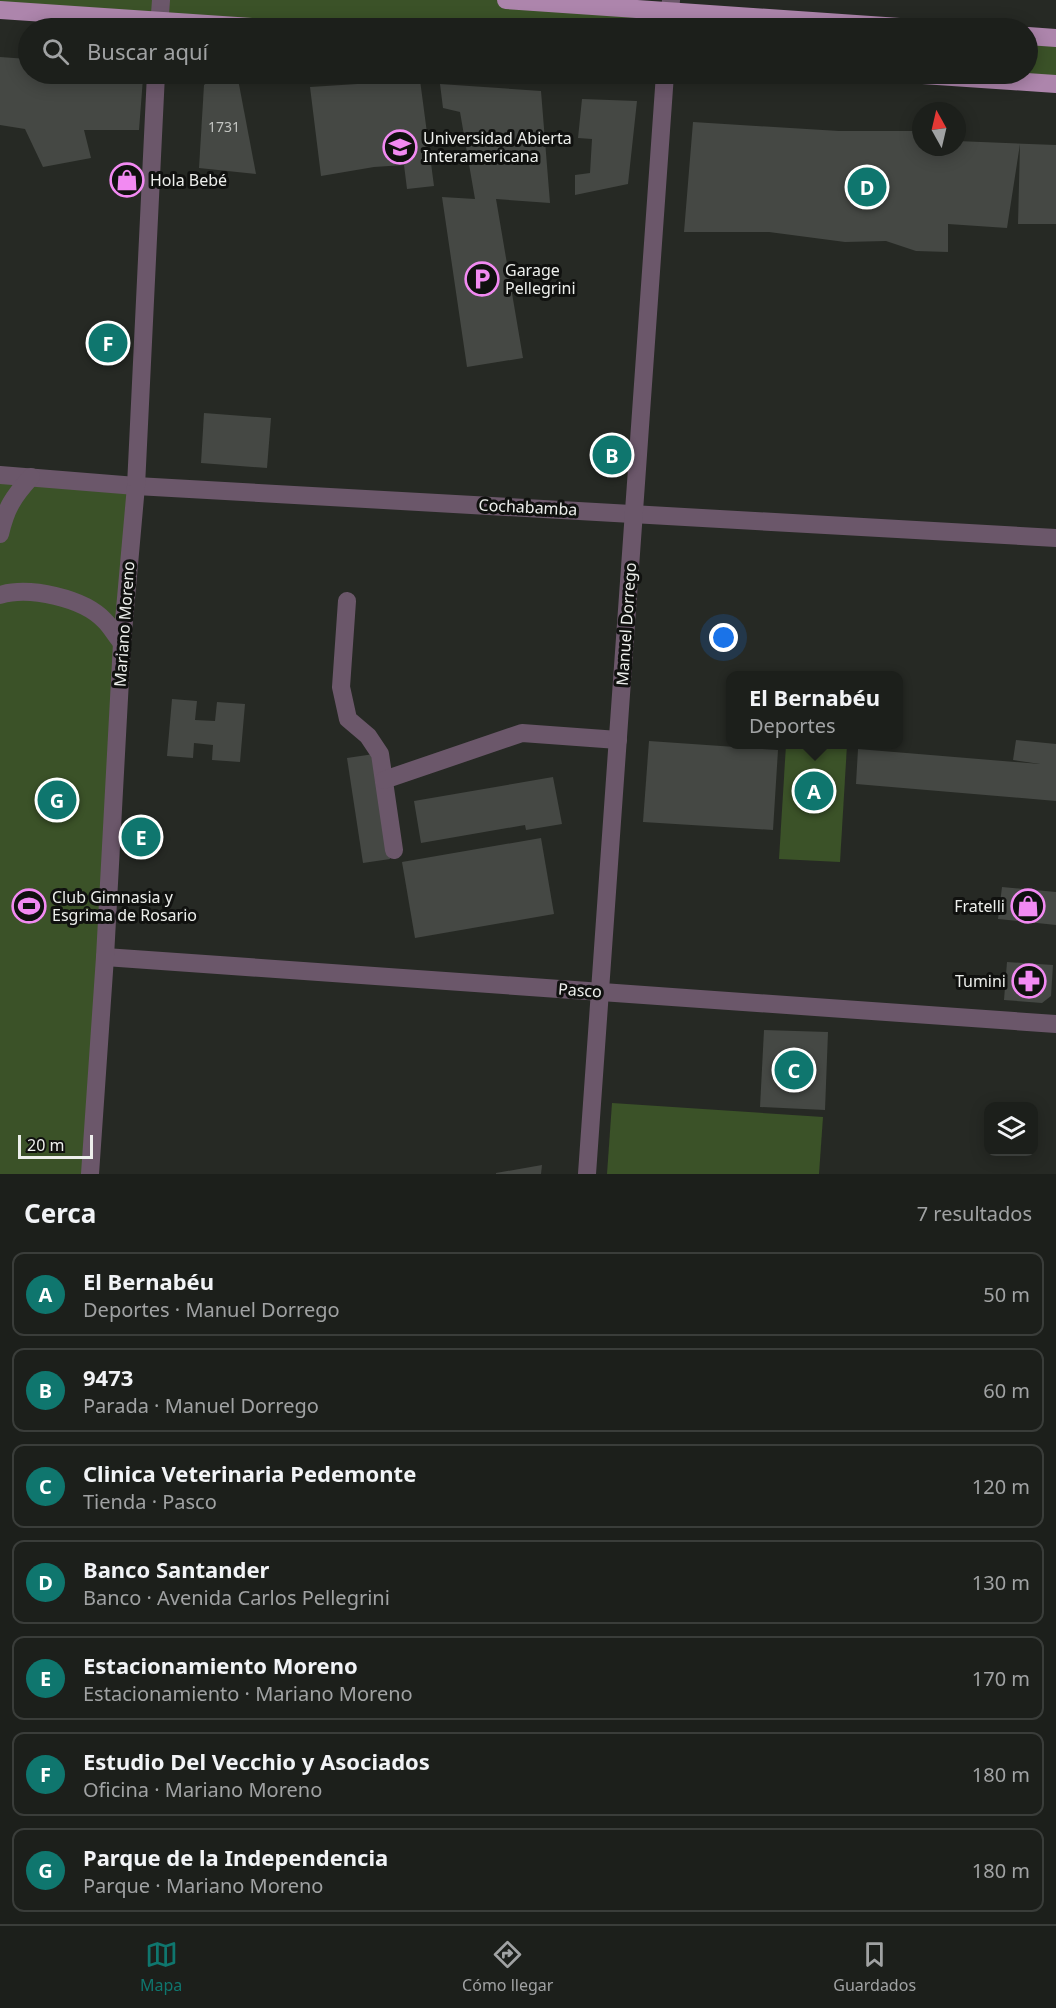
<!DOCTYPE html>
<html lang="es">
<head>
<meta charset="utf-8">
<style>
  body { margin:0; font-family:"Noto Sans",sans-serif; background:#252724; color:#f1f3f6 }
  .controls { position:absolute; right:18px; bottom:18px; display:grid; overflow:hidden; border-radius:12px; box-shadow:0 3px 15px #0003 }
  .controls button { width:54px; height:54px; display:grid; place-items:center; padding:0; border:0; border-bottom:2px solid #3a3d3a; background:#1c1f1b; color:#f1f3f6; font:30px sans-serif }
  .compass { position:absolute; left:912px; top:102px; width:54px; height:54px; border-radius:50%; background:#1c1f1b; box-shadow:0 3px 15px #0003; rotate:352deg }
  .scale { position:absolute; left:18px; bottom:15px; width:75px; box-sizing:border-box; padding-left:6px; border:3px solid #edefec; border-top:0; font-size:16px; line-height:21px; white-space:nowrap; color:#edefec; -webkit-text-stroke:4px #10110f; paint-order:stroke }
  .you { position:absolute; left:724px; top:638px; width:21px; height:21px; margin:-15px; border:4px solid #fff; border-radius:50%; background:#1a73e8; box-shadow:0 0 0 9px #1a73e833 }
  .badge { display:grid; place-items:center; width:39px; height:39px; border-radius:50%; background:#0f766e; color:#fff; font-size:20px; font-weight:700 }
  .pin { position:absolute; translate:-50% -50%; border:3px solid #fff; box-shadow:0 2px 6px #0006 }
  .popup { position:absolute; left:726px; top:671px; width:177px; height:78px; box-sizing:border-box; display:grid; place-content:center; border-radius:12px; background:#1c1f1b; filter:drop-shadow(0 2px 4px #0005); font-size:20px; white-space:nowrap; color:#a0a2a3 }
  .popup b { font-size:22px; color:#f1f3f6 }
  .popup::after { content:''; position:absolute; left:50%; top:100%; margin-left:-12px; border:12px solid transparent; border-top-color:#1c1f1b }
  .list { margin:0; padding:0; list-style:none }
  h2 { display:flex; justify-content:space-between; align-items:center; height:78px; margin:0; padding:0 24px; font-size:26px }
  h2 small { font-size:20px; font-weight:400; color:#a0a2a3 }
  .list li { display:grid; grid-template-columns:39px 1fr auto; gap:18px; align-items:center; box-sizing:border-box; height:84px; margin:0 12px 12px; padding:0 12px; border:2px solid #3a3d3a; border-radius:12px }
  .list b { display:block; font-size:22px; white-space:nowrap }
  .list p { margin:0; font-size:20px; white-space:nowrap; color:#a0a2a3 }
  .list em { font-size:20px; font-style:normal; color:#a0a2a3 }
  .icon { flex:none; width:33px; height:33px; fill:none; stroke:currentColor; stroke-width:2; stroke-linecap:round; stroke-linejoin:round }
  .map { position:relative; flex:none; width:1056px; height:1174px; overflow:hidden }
  .search { position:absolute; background:#1c1f1b; box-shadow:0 3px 15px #0003; left:18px; right:18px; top:18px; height:66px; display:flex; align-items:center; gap:15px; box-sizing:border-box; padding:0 21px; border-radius:33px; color:#a0a2a3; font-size:22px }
  .sheet { height:750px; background:#1c1f1b }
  nav { display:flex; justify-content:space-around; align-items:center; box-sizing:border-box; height:84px; border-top:2px solid #3a3d3a; background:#1c1f1b; font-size:16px; color:#a0a2a3 }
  nav a { display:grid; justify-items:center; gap:3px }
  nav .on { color:#0f766e }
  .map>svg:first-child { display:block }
</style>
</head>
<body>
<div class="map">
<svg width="1056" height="1174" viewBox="0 0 1056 1174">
  <rect width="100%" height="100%" fill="#262924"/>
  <g fill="#3b5228">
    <polygon points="0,0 506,0 914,28 268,28 0,10"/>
    <polygon points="1028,36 1056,38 1056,84 1028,74"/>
    <polygon points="0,475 136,486 90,1174 0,1174"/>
    <polygon points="786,745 847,745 840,862 779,859"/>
    <polygon points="612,1103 823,1117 819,1174 607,1174"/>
  </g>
  <g fill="#454844">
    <polygon points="0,57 28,59 28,74 137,74 143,78 139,130 84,130 91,158 43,167 25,129 0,125"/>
    <polygon points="218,74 237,74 256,174 199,168 204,85"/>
    <polygon points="420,80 434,186 407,189 404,165 374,167 321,176 310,87"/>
    <polygon points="440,84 541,91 550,203 496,199 523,358 467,367 442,197 475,199 460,112 443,108"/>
    <polygon points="582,99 637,101 628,184 575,195 575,175 590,173 592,139 578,138"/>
    <polygon points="693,122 839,131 921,131 921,147 957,147 957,141 1056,145 1056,224 1018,224 1020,144 1007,228 948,224 948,252 916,251 886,241 845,242 769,232 684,232"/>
    <polygon points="204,413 271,418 267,468 201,463"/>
    <polygon points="172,699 197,701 195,720 215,721 217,702 245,704 240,762 212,760 213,745 194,743 193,758 167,756"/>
    <polygon points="1016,740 1056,744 1056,801 856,784 858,749 1040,764 1013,760"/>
    <polygon points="649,741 778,750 773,830 643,822"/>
    <polygon points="374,754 390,859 363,863 347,758"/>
    <polygon points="553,777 562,824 526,830 525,825 421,843 414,801"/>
    <polygon points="541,838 554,914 415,938 402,862"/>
    <polygon points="1002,887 1056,892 1056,925 998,919"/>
    <polygon points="1007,962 1053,965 1051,996 1042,1003 1004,1000"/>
    <polygon points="764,1030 828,1032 825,1110 760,1107"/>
    <polygon points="542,1165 541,1174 496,1174 496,1173"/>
  </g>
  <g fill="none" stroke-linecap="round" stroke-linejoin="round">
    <g stroke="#6b576a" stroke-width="18">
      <polyline points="159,28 161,0"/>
      <polyline points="669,28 671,0"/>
      <polyline points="0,475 136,486 1056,538"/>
      <path d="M 0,534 C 6,508 13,497 31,477"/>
      <path d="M 0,595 C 29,586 84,598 105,621 C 111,627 116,636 122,643"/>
      <polyline points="347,601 341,687 348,719 368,736 380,754 394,850"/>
      <polyline points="384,780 522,733 618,740"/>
      <polyline points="105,957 1056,1024"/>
      <polyline points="90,1174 105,957 122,643 136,486 156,74"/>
      <polyline points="587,1174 665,74"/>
    </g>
    <g stroke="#ad85ac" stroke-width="18">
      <polyline points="506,0 914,28"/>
      <polyline points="0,10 268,28"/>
      <polyline points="1028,36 1056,38"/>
      <polyline points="908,74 1056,84"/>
    </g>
  </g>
  <defs>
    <g id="university-ring" transform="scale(1.725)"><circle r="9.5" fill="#10110f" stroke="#f28af2" stroke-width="1.5"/><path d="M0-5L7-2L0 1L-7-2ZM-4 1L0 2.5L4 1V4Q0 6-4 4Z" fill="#f28af2"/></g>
    <g id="shop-ring" transform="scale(1.725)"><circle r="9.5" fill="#10110f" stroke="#f28af2" stroke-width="1.5"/><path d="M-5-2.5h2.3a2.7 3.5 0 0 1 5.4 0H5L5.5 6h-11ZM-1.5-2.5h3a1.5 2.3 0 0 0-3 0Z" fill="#f28af2"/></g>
    <g id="parking-ring" transform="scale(1.725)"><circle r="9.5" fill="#10110f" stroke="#f28af2" stroke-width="1.5"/><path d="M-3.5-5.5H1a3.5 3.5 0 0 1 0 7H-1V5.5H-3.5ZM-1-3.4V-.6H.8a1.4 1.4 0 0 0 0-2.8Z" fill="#f28af2"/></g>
    <g id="stadium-ring" transform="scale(1.725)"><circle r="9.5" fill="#10110f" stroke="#f28af2" stroke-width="1.5"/><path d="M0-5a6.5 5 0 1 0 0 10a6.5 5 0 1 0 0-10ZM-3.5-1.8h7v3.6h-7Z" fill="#f28af2"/></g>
    <g id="pharmacy-ring" transform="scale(1.725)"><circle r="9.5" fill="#10110f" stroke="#f28af2" stroke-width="1.5"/><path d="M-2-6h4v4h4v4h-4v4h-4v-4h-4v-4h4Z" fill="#f28af2"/></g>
  </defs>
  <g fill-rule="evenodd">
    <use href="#university-ring" x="400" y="147"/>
    <use href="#shop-ring" x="127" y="180"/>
    <use href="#parking-ring" x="482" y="279"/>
    <use href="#stadium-ring" x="29" y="906"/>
    <use href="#shop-ring" x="1028" y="906"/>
    <use href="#pharmacy-ring" x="1029" y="981"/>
  </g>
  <g text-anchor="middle" stroke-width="6" stroke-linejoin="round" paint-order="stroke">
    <g font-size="14" fill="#c3c5c2">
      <text x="224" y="132">1731</text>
    </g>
    <g font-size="16" fill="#edefec" stroke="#10110f" text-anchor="start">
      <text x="423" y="144">Universidad Abierta<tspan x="423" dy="18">Interamericana</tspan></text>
      <text x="150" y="186">Hola Bebé</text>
      <text x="505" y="276">Garage<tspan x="505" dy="18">Pellegrini</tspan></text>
      <text x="52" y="903">Club Gimnasia y<tspan x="52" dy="18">Esgrima de Rosario</tspan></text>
      <text x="1005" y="912" text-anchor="end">Fratelli</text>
      <text x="1006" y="987" text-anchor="end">Tumini</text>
    </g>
    <g font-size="16" fill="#edefec" stroke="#10110f">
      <text transform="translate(528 507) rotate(3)" y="6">Cochabamba</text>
      <text transform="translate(124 624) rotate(-86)" y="6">Mariano Moreno</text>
      <text transform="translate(626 624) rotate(-86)" y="6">Manuel Dorrego</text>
      <text transform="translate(580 990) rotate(4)" y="6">Pasco</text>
    </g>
  </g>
</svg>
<div class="controls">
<button><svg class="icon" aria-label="layers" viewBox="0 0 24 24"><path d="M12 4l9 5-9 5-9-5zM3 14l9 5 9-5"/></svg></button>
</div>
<svg class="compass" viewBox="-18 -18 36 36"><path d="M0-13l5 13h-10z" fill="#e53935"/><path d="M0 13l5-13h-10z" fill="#a0a2a3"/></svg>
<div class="scale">20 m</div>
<div class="you"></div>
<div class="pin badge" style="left:814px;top:791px">A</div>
<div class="popup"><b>El Bernabéu</b>Deportes</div>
<div class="pin badge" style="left:612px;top:455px">B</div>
<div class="pin badge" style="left:794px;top:1070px">C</div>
<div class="pin badge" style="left:867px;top:187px">D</div>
<div class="pin badge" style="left:141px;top:837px">E</div>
<div class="pin badge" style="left:108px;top:343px">F</div>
<div class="pin badge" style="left:57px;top:800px">G</div>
<div class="search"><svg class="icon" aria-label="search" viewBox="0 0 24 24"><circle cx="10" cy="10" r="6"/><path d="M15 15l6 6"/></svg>Buscar aquí</div>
</div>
<section class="sheet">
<h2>Cerca<small>7 resultados</small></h2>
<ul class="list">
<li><span class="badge">A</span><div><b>El Bernabéu</b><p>Deportes · Manuel Dorrego</p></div><em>50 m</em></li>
<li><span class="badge">B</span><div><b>9473</b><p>Parada · Manuel Dorrego</p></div><em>60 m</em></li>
<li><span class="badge">C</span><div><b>Clinica Veterinaria Pedemonte</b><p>Tienda · Pasco</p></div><em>120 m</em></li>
<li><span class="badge">D</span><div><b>Banco Santander</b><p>Banco · Avenida Carlos Pellegrini</p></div><em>130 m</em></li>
<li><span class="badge">E</span><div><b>Estacionamiento Moreno</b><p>Estacionamiento · Mariano Moreno</p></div><em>170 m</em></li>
<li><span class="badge">F</span><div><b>Estudio Del Vecchio y Asociados</b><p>Oficina · Mariano Moreno</p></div><em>180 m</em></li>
<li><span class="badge">G</span><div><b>Parque de la Independencia</b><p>Parque · Mariano Moreno</p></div><em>180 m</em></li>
</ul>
</section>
<nav>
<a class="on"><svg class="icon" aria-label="map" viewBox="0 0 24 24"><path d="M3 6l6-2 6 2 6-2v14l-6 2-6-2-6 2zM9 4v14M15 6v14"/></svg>Mapa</a>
<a><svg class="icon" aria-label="directions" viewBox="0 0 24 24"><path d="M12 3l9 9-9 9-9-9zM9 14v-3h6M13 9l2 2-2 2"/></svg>Cómo llegar</a>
<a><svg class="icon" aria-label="saved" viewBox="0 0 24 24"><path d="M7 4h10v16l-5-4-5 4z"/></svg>Guardados</a>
</nav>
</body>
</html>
